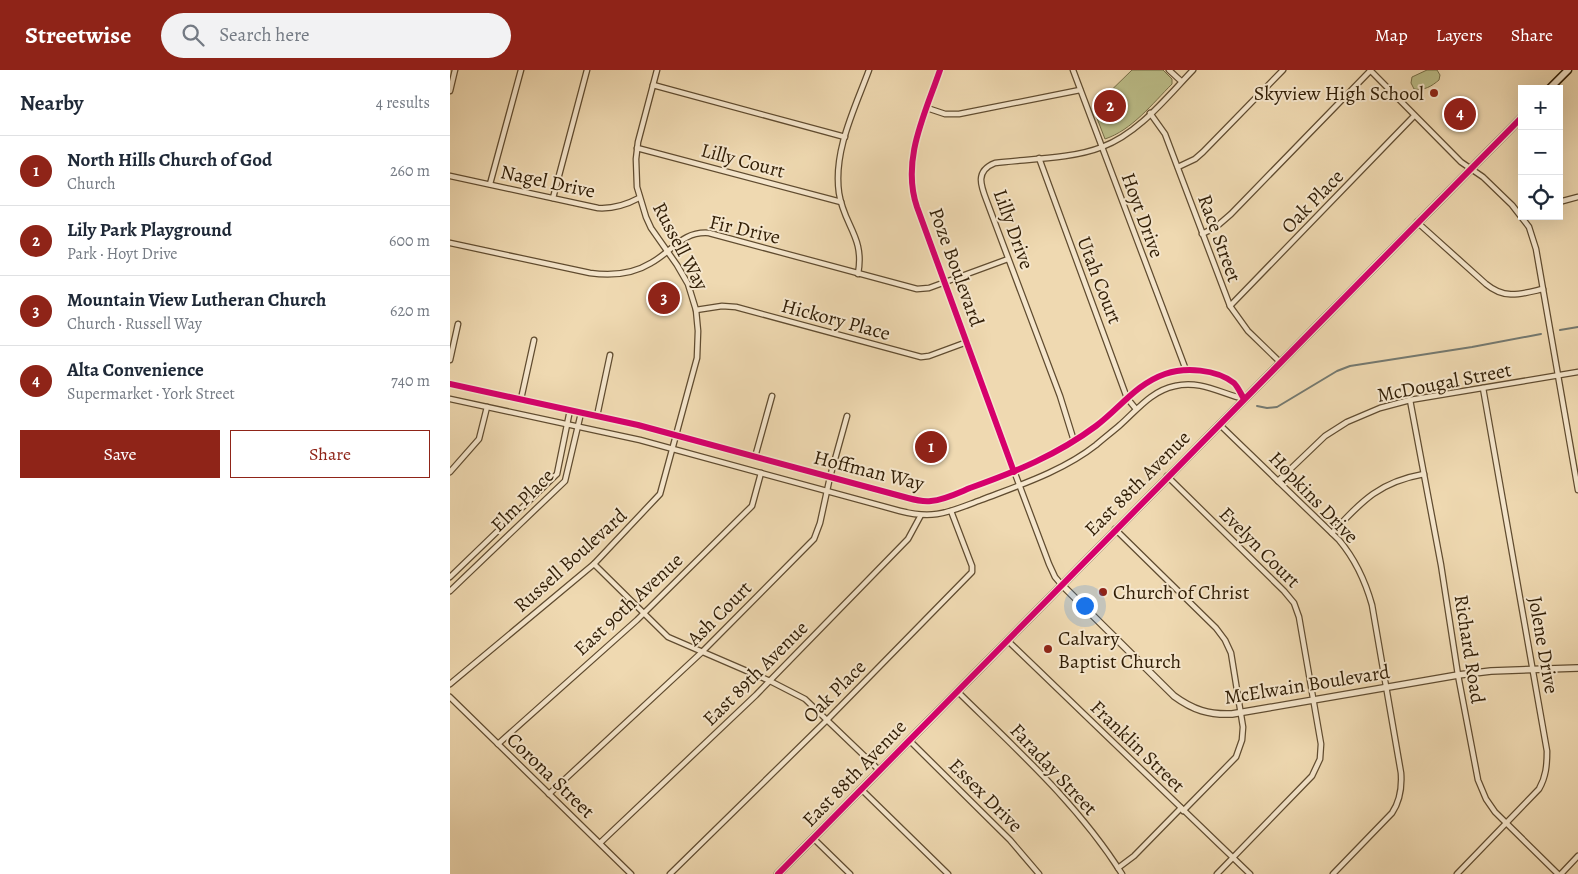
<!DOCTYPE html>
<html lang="en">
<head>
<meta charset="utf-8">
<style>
  body { margin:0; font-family:Alegreya,serif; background:#f2f2f3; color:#1f2937 }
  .controls { position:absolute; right:15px; top:15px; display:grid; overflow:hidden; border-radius:0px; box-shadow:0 5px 20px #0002 }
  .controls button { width:45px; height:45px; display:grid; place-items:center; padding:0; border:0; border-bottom:1px solid #e0e1e3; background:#fff; color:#1f2937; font:25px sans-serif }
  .you { position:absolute; left:634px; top:535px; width:18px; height:18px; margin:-12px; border:4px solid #fff; border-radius:50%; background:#1a73e8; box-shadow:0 0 0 8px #1a73e833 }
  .badge { display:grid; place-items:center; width:32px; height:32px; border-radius:50%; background:#8f2418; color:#fff; font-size:16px; font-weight:700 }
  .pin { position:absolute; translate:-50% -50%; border:2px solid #fff; box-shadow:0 1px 5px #0006 }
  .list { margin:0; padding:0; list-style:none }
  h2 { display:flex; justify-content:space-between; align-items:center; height:65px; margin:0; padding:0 20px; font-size:21px }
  h2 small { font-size:16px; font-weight:400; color:#747a83 }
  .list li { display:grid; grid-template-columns:32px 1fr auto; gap:15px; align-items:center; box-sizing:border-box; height:70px; padding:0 20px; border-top:1px solid #e0e1e3 }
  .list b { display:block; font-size:19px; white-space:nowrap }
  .list p { margin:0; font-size:16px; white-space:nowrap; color:#747a83 }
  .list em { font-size:16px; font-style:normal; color:#747a83 }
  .actions { display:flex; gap:10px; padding:15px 20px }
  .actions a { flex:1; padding:11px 0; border:1px solid #8f2418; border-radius:0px; text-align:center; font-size:18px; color:#8f2418 }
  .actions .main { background:#8f2418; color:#fff }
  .icon { flex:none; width:28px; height:28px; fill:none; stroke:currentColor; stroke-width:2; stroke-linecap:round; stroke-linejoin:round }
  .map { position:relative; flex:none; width:1128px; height:804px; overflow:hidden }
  header { display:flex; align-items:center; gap:30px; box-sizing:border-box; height:70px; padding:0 25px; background:#8f2418; color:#fff }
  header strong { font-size:24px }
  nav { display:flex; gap:28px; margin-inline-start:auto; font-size:18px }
  .search { width:350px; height:45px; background:#f2f2f3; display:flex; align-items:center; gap:12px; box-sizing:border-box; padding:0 18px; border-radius:28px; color:#747a83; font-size:19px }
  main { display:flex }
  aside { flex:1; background:#fff }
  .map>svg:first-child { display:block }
</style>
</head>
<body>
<header>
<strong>Streetwise</strong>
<div class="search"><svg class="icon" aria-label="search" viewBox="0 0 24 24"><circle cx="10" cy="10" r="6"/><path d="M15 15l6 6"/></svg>Search here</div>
<nav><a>Map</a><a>Layers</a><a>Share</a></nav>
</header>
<main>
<aside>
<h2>Nearby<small>4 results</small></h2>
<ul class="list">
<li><span class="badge">1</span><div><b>North Hills Church of God</b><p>Church</p></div><em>260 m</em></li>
<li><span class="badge">2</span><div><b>Lily Park Playground</b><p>Park · Hoyt Drive</p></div><em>600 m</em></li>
<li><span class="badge">3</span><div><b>Mountain View Lutheran Church</b><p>Church · Russell Way</p></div><em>620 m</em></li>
<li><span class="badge">4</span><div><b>Alta Convenience</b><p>Supermarket · York Street</p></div><em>740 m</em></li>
</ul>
<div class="actions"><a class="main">Save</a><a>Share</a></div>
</aside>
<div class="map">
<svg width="1128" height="804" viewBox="0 0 1128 804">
  <rect width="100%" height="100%" fill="#efd9b1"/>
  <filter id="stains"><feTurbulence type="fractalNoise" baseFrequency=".004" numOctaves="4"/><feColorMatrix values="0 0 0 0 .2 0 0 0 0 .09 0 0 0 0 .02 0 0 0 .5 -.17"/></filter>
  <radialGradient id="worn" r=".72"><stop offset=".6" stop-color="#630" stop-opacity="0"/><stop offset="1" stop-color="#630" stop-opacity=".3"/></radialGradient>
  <g fill="#bcbe89" stroke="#766e47">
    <path d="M 682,0 L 713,0 L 722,9 L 722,14 C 702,34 682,60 655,69 L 643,38 Z"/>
    <path d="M 977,0 L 987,0 L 990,5 L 989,10 C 982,16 974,21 964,19 L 961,13 L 962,7 Z"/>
  </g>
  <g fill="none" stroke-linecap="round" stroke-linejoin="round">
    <g stroke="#747970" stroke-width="2">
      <polyline points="1110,260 1128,257"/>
      <polyline points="807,336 817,338 827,337 887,301 900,296 1022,277 1091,264"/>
    </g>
    <g stroke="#604c30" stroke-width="7">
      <g id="minor">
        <path d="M 490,0 C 476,42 455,83 464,128 L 546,353 L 599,494 L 605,507 L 611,514"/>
        <polyline points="623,0 736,300"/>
        <polyline points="719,0 731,11"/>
        <polyline points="920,0 1011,92 1033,107 1062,135 1079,157 1086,179 1128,420"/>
        <polyline points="203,15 395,67"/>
        <polyline points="0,21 5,0"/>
        <polyline points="477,38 495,44 509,44 630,20"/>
        <polyline points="700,43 715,64 780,236 798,261 830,292"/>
        <polyline points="187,78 391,132"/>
        <polyline points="589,88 677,328 686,339"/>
        <polyline points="728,97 745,89 753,82 833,0"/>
        <path d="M 0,106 L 148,138 C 164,139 176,135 189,128"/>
        <polyline points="40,114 71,0"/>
        <polyline points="103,128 137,0"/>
        <polyline points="1109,132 1128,127"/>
        <path d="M 967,152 L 1036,214 C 1055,230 1071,224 1093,219"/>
        <polyline points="752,164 766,157 781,144 920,1"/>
        <path d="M 0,173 L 140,203 C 161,206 183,204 201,193 C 223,181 232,161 259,163 L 467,219 L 479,218 L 558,189"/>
        <path d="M 408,204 C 415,167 394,156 389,123 C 383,81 405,38 419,0"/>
        <polyline points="780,236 964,46"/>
        <polyline points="246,240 272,236 286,237 471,287 479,286 517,272"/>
        <polyline points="0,290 8,254"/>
        <path d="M 0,314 L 188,355 L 458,428 C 465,430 473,432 481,431 C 494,430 508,423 520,418 C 565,402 607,385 646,356 C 669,339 686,314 715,304 C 735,297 766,299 784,313 C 788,317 791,324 794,329"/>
        <path d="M 0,329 L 190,370 L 450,441 C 462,444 475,446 487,444 C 502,442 517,435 531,430 C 570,415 613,401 646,375 C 654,368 662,362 670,355 C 687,340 701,321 725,316 C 750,310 770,323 794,329"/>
        <polyline points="71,329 84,270"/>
        <polyline points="960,330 991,495 1008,605 1028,710 1036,729 1045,742 1108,804"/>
        <polyline points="147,346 160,285"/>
        <path d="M 769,354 L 889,470 C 905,489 915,510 922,535 L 951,703 C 952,717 950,731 942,743 L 883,804"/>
        <path d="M 624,371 L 610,326 L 539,137 C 533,120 522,102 545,93 C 577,89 622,89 652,77 C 689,63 716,28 743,0"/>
        <polyline points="305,387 322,326"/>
        <polyline points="0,402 29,369 37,337"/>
        <polyline points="717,406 834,521 844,533 849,547 871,674 870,689 862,706 767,804"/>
        <polyline points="828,411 875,366 897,352 930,338 960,330 1128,302"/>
        <polyline points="665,459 766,558 775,570 781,583 793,657 792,670 786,687 733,741"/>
        <path d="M 882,463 C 912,431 929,412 974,404"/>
        <polyline points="144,494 218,567 320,611 355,629 429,700"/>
        <polyline points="0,507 107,404 120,340"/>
        <polyline points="0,521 115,411 131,343"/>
        <polyline points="557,570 800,804"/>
        <polyline points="0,614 144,494 210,424 247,288 248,261 246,240 238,214 227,195 201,158 196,147 187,117 186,89 188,72 207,0"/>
        <path d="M 507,621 C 565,678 628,734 672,804"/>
        <polyline points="0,627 181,804"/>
        <polyline points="459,670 560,770 589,804"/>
        <polyline points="48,674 187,550 302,436 311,403"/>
        <polyline points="411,719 498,804"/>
        <polyline points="99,724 252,582 364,469 370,453 380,407 397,346"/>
        <polyline points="363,768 400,804"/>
        <polyline points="150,773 306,625 458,469 471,445"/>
        <polyline points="668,798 684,786 731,738"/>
        <polyline points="220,804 377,650 522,502 522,496 501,441"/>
        <path d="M 1007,804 L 1089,719 C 1096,707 1097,695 1097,681 L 1033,318"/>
        <polyline points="1111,804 1128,786"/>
      </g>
    </g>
    <g stroke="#604c30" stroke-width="8">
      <path id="tertiary" d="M 611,514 L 724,626 C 743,640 759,645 782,644 L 1008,605 L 1041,601 L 1128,598"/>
    </g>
    <g stroke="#301d05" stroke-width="9">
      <g id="secondary">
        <polyline points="1099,19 1118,0"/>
        <polyline points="328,804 1072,47"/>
      </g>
    </g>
    <use href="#minor" stroke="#f5e6cc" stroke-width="4.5"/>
    <use href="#tertiary" stroke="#f5e6cc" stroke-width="5.5"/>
    <use href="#secondary" stroke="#f5e6cc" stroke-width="6"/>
    <g stroke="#f5e6cc" stroke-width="9">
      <g id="cycleway">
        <path d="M 490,0 C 475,44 451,90 467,137 L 564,402"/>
        <path d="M 0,314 L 188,355 L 458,428 C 465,430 473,432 481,431 C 494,430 508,423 520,418 C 565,402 607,385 646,356 C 669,339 686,314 715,304 C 735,297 766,299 784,313 C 788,317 791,324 794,329"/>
        <polyline points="328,804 1072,47"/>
      </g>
    </g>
    <use href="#cycleway" stroke="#d6006c" stroke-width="6"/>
  </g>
  <g fill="#8f2418" stroke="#f5e6cc" stroke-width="2">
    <circle cx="984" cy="23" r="5"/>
    <circle cx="653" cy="522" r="5"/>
    <circle cx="598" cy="579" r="5"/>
  </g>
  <g text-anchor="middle" stroke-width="4" stroke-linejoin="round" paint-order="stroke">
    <g font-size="20" fill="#301d05" stroke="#f5e6cc" text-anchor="start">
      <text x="974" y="30" text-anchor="end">Skyview High School</text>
      <text x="663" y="529">Church of Christ</text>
      <text x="608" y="575">Calvary<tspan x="608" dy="23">Baptist Church</tspan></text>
    </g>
    <g font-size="20" fill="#301d05" stroke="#f5e6cc">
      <text transform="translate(293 90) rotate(15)" y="7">Lilly Court</text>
      <text transform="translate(98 111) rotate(12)" y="7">Nagel Drive</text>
      <text transform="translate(862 131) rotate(-46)" y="7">Oak Place</text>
      <text transform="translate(693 145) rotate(70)" y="7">Hoyt Drive</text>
      <text transform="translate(295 159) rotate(13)" y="7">Fir Drive</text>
      <text transform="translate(564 159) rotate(70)" y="7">Lilly Drive</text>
      <text transform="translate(770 168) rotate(70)" y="7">Race Street</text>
      <text transform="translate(231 176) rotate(62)" y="7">Russell Way</text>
      <text transform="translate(507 197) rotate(70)" y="7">Poze Boulevard</text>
      <text transform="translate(650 210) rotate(69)" y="7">Utah Court</text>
      <text transform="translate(386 249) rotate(15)" y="7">Hickory Place</text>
      <text transform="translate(994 312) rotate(-11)" y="7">McDougal Street</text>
      <text transform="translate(419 400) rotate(14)" y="7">Hoffman Way</text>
      <text transform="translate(687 413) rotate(-45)" y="7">East 88th Avenue</text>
      <text transform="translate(864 427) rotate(46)" y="7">Hopkins Drive</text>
      <text transform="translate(72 430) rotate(-45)" y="7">Elm Place</text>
      <text transform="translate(810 477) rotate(45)" y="7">Evelyn Court</text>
      <text transform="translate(120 490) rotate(-42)" y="7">Russell Boulevard</text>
      <text transform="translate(178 534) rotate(-43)" y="7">East 90th Avenue</text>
      <text transform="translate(269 543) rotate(-45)" y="7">Ash Court</text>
      <text transform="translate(1094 575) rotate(80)" y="7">Jolene Drive</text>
      <text transform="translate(1020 579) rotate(81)" y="7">Richard Road</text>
      <text transform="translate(305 603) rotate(-45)" y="7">East 89th Avenue</text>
      <text transform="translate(857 614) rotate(-9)" y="7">McElwain Boulevard</text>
      <text transform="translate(384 621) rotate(-45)" y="7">Oak Place</text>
      <text transform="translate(688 676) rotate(44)" y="7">Franklin Street</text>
      <text transform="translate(604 699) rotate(47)" y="7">Faraday Street</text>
      <text transform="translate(404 703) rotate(-46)" y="7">East 88th Avenue</text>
      <text transform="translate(101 705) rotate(44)" y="7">Corona Street</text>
      <text transform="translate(536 725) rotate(45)" y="7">Essex Drive</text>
    </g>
  </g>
  <rect width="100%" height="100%" filter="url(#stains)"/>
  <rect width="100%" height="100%" fill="url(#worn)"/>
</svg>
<div class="controls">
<button>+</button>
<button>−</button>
<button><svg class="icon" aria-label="locate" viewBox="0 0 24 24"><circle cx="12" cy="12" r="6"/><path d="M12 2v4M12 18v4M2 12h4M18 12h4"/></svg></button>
</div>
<div class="you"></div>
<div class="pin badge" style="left:481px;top:377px">1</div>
<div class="pin badge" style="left:660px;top:36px">2</div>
<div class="pin badge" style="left:214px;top:228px">3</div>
<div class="pin badge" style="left:1010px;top:44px">4</div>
</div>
</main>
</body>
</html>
